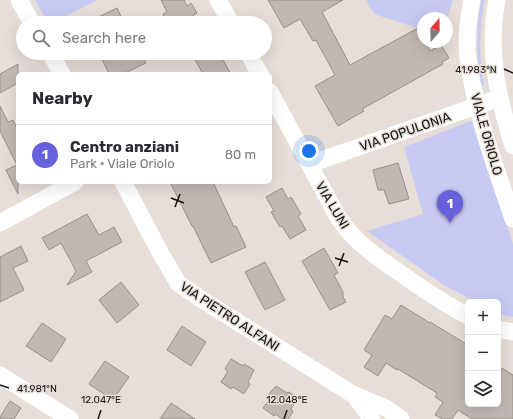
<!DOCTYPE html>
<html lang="en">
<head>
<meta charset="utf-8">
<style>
  body { margin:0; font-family:Rubik,sans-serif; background:#f2f2f3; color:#2b2b33 }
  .controls { position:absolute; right:12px; bottom:12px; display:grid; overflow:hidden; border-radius:6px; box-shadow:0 4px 16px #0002 }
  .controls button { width:36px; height:36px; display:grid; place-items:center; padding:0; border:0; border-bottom:1px solid #e1e1e2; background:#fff; color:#2b2b33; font:20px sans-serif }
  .compass { position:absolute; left:417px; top:12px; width:36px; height:36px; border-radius:50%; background:#fff; box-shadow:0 4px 16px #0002; rotate:20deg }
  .you { position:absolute; left:309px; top:151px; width:14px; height:14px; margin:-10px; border:3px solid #fff; border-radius:50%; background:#1a73e8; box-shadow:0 0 0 6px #1a73e833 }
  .badge { display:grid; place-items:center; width:26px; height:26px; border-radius:50%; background:#6761db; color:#fff; font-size:13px; font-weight:700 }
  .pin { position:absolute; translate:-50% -33px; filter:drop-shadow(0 1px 2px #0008) }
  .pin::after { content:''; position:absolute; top:21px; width:14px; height:12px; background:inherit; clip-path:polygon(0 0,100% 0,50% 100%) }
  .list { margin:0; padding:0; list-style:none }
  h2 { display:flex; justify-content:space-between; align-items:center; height:52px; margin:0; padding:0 16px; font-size:17px }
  h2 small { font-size:13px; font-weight:400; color:#7c7c81 }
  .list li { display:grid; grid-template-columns:26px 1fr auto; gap:12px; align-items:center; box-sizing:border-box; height:60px; padding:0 16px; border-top:1px solid #e1e1e2 }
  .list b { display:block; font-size:15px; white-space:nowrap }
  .list p { margin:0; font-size:13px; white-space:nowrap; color:#7c7c81 }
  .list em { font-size:13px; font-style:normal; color:#7c7c81 }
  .icon { flex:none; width:22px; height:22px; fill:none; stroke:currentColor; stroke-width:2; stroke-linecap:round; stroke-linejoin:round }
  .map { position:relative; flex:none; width:513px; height:419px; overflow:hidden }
  .search { position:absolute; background:#fff; box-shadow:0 4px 16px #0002; left:16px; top:16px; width:256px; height:44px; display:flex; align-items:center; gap:10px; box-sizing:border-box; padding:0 14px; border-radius:22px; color:#7c7c81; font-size:15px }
  .panel { position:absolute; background:#fff; box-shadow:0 4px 16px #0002; left:16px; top:72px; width:256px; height:112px; border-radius:6px }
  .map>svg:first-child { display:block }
</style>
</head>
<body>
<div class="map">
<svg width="513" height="419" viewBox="0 0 513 419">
  <rect width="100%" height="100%" fill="#e6ded7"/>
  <g fill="#c7cbf3">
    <polygon points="35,0 97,0 53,23 48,23"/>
    <polygon points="366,0 453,0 447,18 423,18 423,30 374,14"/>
    <path d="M 481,0 L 485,0 C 479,28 479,56 484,84 L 483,85 L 481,85 C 479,78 478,70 478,63 C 476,42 477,21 481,0 Z"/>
    <polygon points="473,120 513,244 513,317 498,314 498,302 476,302 444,285 367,231 423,214 404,147"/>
  </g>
  <g fill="#c0b8b1" stroke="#98918a">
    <polygon points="161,0 184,0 187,6 191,3 197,13 193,15 198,23 168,23 163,14 167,12"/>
    <polygon points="268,0 343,0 322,12 350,65 418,28 423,38 423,42 425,42 430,51 441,45 449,58 442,62 443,64 362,109 364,111 338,126 315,86 335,75 316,40 313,41 300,19 284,28"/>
    <polygon points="117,8 124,23 86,23"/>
    <polygon points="114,53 141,53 146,63 123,74 109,74 102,59"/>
    <polygon points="203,53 219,53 231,74 203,74 194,58"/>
    <polygon points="18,64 18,83 0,93 0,74"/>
    <polygon points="0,106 8,122 13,120 18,131 18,194 6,170 17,165 0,131"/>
    <polygon points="398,163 409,199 389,204 384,190 378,190 373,170"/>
    <polygon points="170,182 213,182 234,227 236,226 246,247 211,263 193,226 192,226"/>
    <polygon points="282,188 288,199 291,197 301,214 298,216 306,230 290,239 282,226 280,227 271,212 274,211 266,197"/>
    <polygon points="87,214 99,235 114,227 122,242 86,261 92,272 67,285 76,271 61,243 49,250 42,238"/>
    <polygon points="21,246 28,261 13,268 24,290 0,302 0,257"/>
    <polygon points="324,248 338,273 334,275 343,292 343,297 346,302 330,310 302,261"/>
    <polygon points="265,262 285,300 265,310 245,272"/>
    <polygon points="121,282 139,305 117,323 99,300"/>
    <polygon points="401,305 430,323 430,322 468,345 468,404 498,404 498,375 502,368 513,375 513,419 472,419 458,410 452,419 443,419 435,415 443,402 435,397 437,393 398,369 397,370 386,363 378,376 364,367 372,355 364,350 385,315 392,319"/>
    <polygon points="42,323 66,339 51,362 26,346"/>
    <polygon points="182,326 206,342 191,366 167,350"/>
    <polygon points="231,359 243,366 244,364 254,370 248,382 250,384 244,394 233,387 231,389 221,382 228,371 225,369"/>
    <polygon points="105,361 129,377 113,400 89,384"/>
    <polygon points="276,386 287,393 289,392 298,398 291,409 293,412 288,419 283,419 275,414 274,416 263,408 271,398 268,395"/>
    <polygon points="10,401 21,408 14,419 0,419 0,417"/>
    <polygon points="171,403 195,419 160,419"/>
  </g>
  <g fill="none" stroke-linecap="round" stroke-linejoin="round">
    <g stroke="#fff" stroke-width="17">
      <polyline points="19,0 32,23"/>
      <polyline points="218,0 231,23"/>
      <path d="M 472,0 C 469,15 467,30 467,45 C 467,58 470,70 472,82 C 481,129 498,174 513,219"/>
      <path d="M 497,0 C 487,51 498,98 513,146"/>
      <polyline points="50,53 62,74"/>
      <polyline points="248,53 260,74"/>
      <path d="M 270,92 L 339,219 C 356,243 379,259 403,275 C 424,290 445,304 468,316"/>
      <polyline points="310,164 499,98"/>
      <polyline points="123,182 161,254 178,283 201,299 354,395 372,419"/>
      <polyline points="0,223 75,182"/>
      <polyline points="498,329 513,332"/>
      <polyline points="0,375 70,419"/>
      <polyline points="355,395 369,401 386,408 401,419"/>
    </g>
  </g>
  <path fill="none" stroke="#171412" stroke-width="1.5" d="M 504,69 L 513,73M 171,198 L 184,203M 175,207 L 180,194M 335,258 L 348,262M 339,266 L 344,253M 0,385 L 9,388M 98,419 L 101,410M 284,419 L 287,410"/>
  <g text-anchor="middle" stroke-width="3" stroke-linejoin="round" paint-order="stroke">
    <g font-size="13" fill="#171412" stroke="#e6ded7">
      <text transform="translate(405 131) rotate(-19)" y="5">VIA POPULONIA</text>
      <text transform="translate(487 134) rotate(74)" y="5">VIALE ORIOLO</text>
      <text transform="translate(333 205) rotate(59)" y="5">VIA LUNI</text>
      <text transform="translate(230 316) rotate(33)" y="5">VIA PIETRO ALFANI</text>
    </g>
  </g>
  <g font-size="10" text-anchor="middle" fill="#171412" stroke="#e6ded7" stroke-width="3" stroke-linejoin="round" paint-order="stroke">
    <text x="476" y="73">41.983°N</text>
    <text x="37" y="392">41.981°N</text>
    <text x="101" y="403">12.047°E</text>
    <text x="287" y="403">12.048°E</text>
  </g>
</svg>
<div class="controls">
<button>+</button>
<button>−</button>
<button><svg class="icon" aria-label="layers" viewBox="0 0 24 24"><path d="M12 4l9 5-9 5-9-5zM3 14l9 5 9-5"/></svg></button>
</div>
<svg class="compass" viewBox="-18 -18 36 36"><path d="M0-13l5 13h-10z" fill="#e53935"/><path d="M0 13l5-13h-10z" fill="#7c7c81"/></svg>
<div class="you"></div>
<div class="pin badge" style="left:450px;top:223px">1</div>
<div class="search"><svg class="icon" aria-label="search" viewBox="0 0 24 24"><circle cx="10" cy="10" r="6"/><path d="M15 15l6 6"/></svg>Search here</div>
<section class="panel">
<h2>Nearby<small></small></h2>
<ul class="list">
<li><span class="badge">1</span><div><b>Centro anziani</b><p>Park · Viale Oriolo</p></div><em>80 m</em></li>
</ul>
</section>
</div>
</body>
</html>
